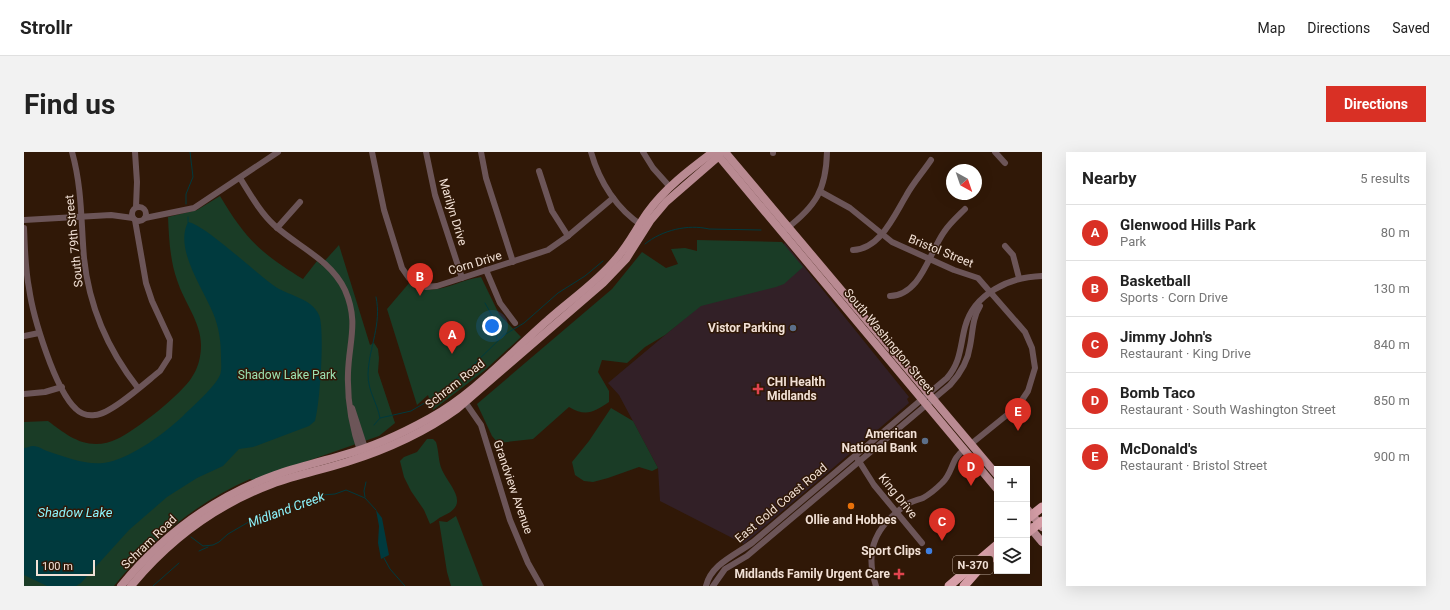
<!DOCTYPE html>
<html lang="en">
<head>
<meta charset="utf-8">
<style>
  body { margin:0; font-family:Roboto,sans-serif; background:#f2f2f2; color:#222 }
  .controls { position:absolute; right:12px; bottom:12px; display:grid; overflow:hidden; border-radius:0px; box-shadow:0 4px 16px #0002 }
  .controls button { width:36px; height:36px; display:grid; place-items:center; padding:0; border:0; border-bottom:1px solid #e0e0e0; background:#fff; color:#222; font:20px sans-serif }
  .compass { position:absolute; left:922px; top:12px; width:36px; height:36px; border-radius:50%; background:#fff; box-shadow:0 4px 16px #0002; rotate:140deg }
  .scale { position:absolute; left:12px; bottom:10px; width:59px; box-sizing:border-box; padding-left:4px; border:2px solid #f2e1d6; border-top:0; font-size:11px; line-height:14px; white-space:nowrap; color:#f2e1d6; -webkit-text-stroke:3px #301807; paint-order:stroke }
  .you { position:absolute; left:468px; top:174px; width:14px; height:14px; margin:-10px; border:3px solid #fff; border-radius:50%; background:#1a73e8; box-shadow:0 0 0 6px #1a73e833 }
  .badge { display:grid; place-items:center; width:26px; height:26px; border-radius:50%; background:#d93025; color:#fff; font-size:13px; font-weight:700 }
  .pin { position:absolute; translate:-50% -33px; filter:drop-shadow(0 1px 2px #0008) }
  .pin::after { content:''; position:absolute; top:21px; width:14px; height:12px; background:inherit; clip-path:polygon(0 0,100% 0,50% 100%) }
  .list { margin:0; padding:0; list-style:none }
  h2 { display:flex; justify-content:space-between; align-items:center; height:52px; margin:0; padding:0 16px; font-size:17px }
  h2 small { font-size:13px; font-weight:400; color:#767676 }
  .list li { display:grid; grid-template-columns:26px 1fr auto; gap:12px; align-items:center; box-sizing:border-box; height:56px; padding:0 16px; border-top:1px solid #e0e0e0 }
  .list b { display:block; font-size:15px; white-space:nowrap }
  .list p { margin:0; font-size:13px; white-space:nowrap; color:#767676 }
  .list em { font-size:13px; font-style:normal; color:#767676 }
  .icon { flex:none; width:22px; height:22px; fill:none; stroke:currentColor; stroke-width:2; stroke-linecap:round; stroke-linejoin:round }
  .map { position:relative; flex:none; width:1018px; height:434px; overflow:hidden; border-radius:0px }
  header { display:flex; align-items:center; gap:24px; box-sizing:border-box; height:56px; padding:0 20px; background:#fff; border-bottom:1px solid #e0e0e0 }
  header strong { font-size:19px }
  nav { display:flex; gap:22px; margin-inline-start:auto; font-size:14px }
  .intro { display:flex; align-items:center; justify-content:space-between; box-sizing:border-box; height:96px; padding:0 24px }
  h1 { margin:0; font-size:28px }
  .button { padding:10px 18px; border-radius:0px; background:#d93025; color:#fff; font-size:14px; font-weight:700 }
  main { display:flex; gap:24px; padding:0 24px }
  aside { flex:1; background:#fff; border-radius:0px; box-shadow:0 4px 16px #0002 }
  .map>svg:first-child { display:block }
</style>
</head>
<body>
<header>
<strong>Strollr</strong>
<nav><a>Map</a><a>Directions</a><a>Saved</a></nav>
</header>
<div class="intro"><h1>Find us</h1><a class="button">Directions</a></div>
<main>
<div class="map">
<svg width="1018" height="434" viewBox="0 0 1018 434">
  <rect width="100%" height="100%" fill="#301807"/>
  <polygon fill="#322027" points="761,91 885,245 883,247 885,251 720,392 636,349 634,316 595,243 584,231 746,95 750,99"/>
  <g fill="#1a3c26">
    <path d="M 196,44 C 221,86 236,101 279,127 L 293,109 L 297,113 L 315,93 L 346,193 L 350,191 L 354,197 L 355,206 L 354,220 L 371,271 L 355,284 L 229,328 L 226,327 C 172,351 127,388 90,434 L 0,434 L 0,270 L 24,269 C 39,280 53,292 72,292 C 79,292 87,290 93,287 C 111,279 158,242 168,225 C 174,216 177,205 177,193 C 177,170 160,150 153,128 C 146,108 145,87 144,65 L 173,58 Z"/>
    <path d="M 673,88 L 758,90 L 779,115 L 760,132 L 752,135 L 677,154 L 641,183 L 621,195 L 603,211 L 578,208 L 574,220 L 585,239 L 585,250 C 570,260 562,265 545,255 L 509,287 L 474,291 L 468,284 L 453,252 L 588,137 L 618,100 L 642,116 L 654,112 L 647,97 L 661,96 L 673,99 Z"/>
    <path d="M 457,125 L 475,162 L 497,185 L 460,219 L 409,258 L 404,243 L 393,253 L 363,157 L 386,130 C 410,148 432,128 457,125 Z"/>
    <polygon points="587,256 609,269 634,316 628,319 615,315 584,326 569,330 560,329 551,323 548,310 565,289"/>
    <path d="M 403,287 L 409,287 L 412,290 C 415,299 414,309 418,318 C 426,335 447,352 419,364 C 414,366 411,370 406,372 L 400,358 L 387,339 L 380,325 L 376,309 L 380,305 L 393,300 Z"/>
    <polygon points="432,364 459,434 427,434 423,420 415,369 423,370"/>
  </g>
  <g fill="#003a3e">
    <path d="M 164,70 C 180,72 233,122 249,133 C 263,144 287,145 295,163 C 301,177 296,252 291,269 L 285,274 L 229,295 L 215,297 L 199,314 L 173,326 L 143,345 L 105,378 L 57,431 L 52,434 L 23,434 L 0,423 L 0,296 C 3,296 6,294 9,294 C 14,294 18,297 23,299 C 42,305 65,315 85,310 C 110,304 141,281 159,264 C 169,254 191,235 196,223 C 198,218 197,211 197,205 C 197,190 195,175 189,161 C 179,136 150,97 164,70 Z"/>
    <polygon points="352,358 358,366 365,403 357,407 354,391 355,374"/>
  </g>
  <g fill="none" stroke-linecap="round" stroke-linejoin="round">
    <g stroke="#003a3e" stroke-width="1">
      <polyline points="162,52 162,42 169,25 166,0"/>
      <polyline points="164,65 164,70"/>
      <path d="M 621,92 C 638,78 664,72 685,77 L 737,78"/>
      <path d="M 352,145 C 358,172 345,195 344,222 C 344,240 353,250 356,266"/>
      <polyline points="461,151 470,167 473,187"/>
      <polyline points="350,273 356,266 387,259 409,246 448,214 480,183 500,171 534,141 561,124 579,109"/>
      <polyline points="341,345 340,339 342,330"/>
      <polyline points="167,385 179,394 189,393 195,390 204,382 228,368 242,365 260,356 283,351 298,343 311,342 322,338 341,346 352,358"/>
      <polyline points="175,399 184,395"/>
      <polyline points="360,406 366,417 381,434"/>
      <polyline points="129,434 155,411"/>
    </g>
    <g stroke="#6c5558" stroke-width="6">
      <path d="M 48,0 C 58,35 57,70 60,106 C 65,154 84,198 114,236"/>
      <polyline points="111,0 113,30 112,55"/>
      <polyline points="348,0 360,58 378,116 385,126 393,131 402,135 413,134 524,98 544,84 589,46"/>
      <polyline points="402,0 411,43 438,126"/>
      <polyline points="457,0 462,26 489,110"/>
      <path d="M 567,0 C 575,29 593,58 619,74"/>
      <polyline points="619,0 629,16 646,35"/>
      <polyline points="971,0 981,11"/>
      <polyline points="749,1 749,0"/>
      <polyline points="515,19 528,59 544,84"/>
      <path d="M 216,26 C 226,42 236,60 250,73 C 274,95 306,107 321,138 C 335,170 325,189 324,221 C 323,249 328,276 337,302"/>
      <polyline points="797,40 826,56 868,90 930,118 954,126 1001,180 1008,196 1011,216 1004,239 994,254 947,292"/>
      <circle cx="115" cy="62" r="7"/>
      <polyline points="121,66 170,56 254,0"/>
      <polyline points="0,68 87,63 109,66"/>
      <path d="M 0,76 C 1,96 1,116 5,136 C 9,165 31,238 52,257 C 57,262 64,264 71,263 C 87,262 122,230 136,219 L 145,205 L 146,188 L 128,149 L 122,131 L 111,68"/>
      <polyline points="253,76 276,50"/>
      <path d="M 762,77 C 792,54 802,38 803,0"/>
      <polyline points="981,94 989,103 995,126"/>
      <path d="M 829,98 C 856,97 870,64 882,44 C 889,31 899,20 907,8"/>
      <polyline points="462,118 476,151 491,171"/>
      <path d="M 866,144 C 897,143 905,101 920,80 C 926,71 934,64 941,57"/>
      <polyline points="0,184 15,181"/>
      <polyline points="0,242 21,240 38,235"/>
      <polyline points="439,247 457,273 486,368 504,411 517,434"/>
      <polyline points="328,256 342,299"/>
      <polyline points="833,306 850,333 898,391"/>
      <path d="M 682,434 C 687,412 712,403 729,390 L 923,226 C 937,210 936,194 941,175 C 950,141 986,125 1018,124"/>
      <path d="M 689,434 L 701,417 L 723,404 L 742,388 L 926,233 C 936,222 944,209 946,194 C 949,180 948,167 956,154"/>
      <path d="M 852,434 C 840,398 852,374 882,353 C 887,349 894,348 899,346 C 906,342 913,336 918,331 C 929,321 927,306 940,298"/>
    </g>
    <g stroke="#b98a92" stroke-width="8">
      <polyline points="701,0 973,323"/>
      <polyline points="692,1 973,337"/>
      <polyline points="1003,357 1018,375"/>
      <polyline points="1003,372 1018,390"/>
      <path d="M 97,434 C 138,384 190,345 251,323 C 273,315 296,310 319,303 C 349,295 379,281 406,266 C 450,242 486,201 524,168 C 546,148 572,131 591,108 C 604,94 612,77 623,61 C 640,37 665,18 689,0"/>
      <path d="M 107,434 C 144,389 192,353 248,332 C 272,323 298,318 323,310 C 361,298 401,280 433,257 L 579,131 L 602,107 L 626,69 L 642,50 L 695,4 L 696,0"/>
    </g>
    <g stroke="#d79fa8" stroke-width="9">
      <polyline points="1003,367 1018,355"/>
      <polyline points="1003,381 1018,369"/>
      <polyline points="925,434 973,393"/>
      <polyline points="940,434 954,418 973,401"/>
    </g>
  </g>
  <g fill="#5c6f8a" stroke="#301807" stroke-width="1.5">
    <circle cx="769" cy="176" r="4"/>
    <circle cx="901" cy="289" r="4"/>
  </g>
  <g fill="#e0444e" stroke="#301807" stroke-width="1.5">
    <path d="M732 231h4v4h4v4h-4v4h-4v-4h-4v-4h4z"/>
    <path d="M873 416h4v4h4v4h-4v4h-4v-4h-4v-4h4z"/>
  </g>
  <circle fill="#e8710a" stroke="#301807" stroke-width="1.5" cx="827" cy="354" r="4"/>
  <circle fill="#3f7fe0" stroke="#301807" stroke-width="1.5" cx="905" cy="399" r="4"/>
  <g text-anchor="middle" stroke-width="3" stroke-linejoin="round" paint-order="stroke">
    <rect fill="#301807" stroke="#b8a598" stroke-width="1" x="929" y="404" width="40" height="18" rx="3"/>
    <g font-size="11" font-weight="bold" fill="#f2e1d6">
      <text x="949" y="417">N-370</text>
    </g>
    <g font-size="12" fill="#f2e1d6" stroke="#301807">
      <text transform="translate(429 60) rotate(73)" y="4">Marilyn Drive</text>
      <text transform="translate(50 89) rotate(-96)" y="4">South 79th Street</text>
      <text transform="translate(917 99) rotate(22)" y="4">Bristol Street</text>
      <text transform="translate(451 111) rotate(-17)" y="4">Corn Drive</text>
      <text transform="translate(865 189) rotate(50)" y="4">South Washington Street</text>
      <text transform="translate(431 232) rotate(-38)" y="4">Schram Road</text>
      <text transform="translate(489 335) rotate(71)" y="4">Grandview Avenue</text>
      <text transform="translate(874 344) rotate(51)" y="4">King Drive</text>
      <text transform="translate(757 351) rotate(-40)" y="4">East Gold Coast Road</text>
      <text transform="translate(125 390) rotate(-44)" y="4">Schram Road</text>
    </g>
    <g font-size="12" font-weight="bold" fill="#f2e1d6" stroke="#301807" text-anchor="end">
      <text x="761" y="180">Vistor Parking</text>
      <text x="743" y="234" text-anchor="start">CHI Health<tspan x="743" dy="14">Midlands</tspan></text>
      <text x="893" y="286">American<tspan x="893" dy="14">National Bank</tspan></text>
      <text x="827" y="372" text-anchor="middle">Ollie and Hobbes</text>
      <text x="897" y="403">Sport Clips</text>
      <text x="866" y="426">Midlands Family Urgent Care</text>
    </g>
    <g font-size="12" fill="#9be1b1" stroke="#301807">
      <text x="263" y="227">Shadow Lake Park</text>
    </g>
    <g font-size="13" font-style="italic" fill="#8cf4fc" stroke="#301807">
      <text transform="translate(262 357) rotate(-20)" y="5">Midland Creek</text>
      <text x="51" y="365">Shadow Lake</text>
    </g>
  </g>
</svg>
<div class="controls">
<button>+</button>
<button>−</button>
<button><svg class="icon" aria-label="layers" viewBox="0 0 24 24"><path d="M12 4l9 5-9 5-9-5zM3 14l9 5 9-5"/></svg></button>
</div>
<svg class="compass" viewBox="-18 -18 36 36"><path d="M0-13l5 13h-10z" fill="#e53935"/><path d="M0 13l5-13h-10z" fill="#767676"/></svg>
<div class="scale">100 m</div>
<div class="you"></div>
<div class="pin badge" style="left:428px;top:202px">A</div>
<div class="pin badge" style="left:396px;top:144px">B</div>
<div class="pin badge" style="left:918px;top:389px">C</div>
<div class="pin badge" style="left:947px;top:334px">D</div>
<div class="pin badge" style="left:994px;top:279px">E</div>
</div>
<aside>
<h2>Nearby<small>5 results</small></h2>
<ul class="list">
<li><span class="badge">A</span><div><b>Glenwood Hills Park</b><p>Park</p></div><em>80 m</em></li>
<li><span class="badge">B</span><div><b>Basketball</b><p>Sports · Corn Drive</p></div><em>130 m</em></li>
<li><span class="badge">C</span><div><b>Jimmy John's</b><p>Restaurant · King Drive</p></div><em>840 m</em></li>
<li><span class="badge">D</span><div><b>Bomb Taco</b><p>Restaurant · South Washington Street</p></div><em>850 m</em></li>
<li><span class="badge">E</span><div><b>McDonald's</b><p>Restaurant · Bristol Street</p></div><em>900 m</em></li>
</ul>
</aside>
</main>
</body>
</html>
